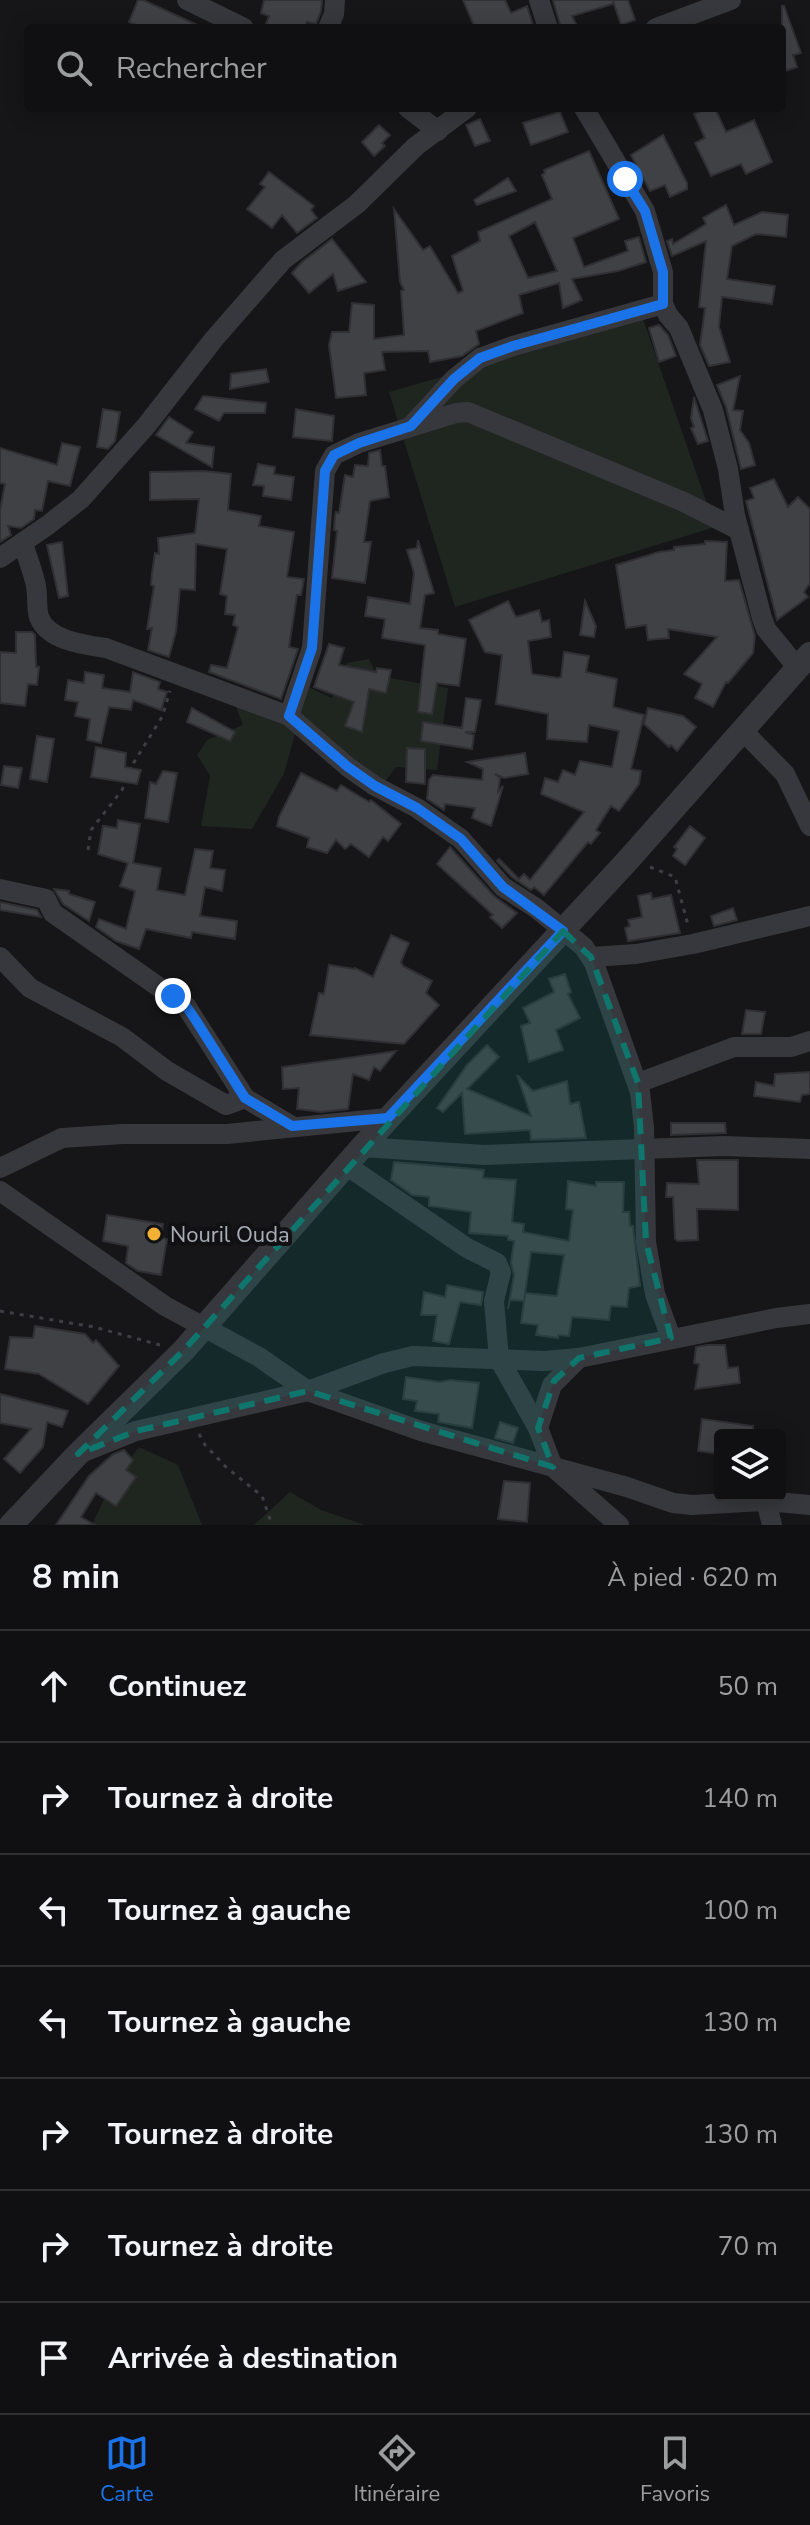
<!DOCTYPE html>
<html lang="fr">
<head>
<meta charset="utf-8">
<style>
  body { margin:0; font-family:"Nunito Sans",sans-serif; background:#1e1e20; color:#f1f3f6 }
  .controls { position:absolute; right:24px; bottom:24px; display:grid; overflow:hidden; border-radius:8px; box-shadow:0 4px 20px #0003 }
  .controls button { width:72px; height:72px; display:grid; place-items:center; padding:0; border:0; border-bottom:2px solid #303032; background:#101012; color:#f1f3f6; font:40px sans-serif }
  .stop { position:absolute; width:24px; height:24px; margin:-18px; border:6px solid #1a73e8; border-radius:50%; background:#fff }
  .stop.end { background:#1a73e8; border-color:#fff; box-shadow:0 2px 8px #0008 }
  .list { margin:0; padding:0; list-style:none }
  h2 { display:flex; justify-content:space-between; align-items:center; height:104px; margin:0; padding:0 32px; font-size:34px }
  h2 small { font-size:26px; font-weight:400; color:#9c9d9f }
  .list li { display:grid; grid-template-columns:52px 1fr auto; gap:24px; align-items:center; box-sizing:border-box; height:112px; padding:0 32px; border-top:2px solid #303032 }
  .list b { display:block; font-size:30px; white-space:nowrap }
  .list em { font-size:26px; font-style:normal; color:#9c9d9f }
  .icon { flex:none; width:44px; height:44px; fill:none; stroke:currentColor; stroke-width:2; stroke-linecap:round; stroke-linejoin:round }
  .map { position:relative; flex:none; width:810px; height:1525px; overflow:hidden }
  .search { position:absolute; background:#101012; box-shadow:0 4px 20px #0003; left:24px; right:24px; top:24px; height:88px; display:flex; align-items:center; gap:20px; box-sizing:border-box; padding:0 28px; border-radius:8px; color:#9c9d9f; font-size:30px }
  .sheet { height:888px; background:#101012 }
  nav { display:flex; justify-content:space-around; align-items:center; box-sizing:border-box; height:112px; border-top:2px solid #303032; background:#101012; font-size:22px; color:#9c9d9f }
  nav a { display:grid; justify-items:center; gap:4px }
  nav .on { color:#1a73e8 }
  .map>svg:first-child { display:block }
</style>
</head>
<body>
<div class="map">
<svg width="810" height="1525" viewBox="0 0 810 1525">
  <rect width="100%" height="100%" fill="#161618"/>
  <g fill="#1e261f">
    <polygon points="643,319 715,527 455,607 389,392"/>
    <polygon points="369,659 377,676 448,688 437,770 396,767 384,783 294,714 304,685 332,698 347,663"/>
    <polygon points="235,704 296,730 284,774 252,829 201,826 210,776 197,755 207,740 243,725"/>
    <polygon points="139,1447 178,1465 202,1525 92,1525 110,1486"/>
    <polygon points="290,1492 321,1510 365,1525 254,1525"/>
  </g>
  <g fill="#404145" stroke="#303034" stroke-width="2" fill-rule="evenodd">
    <polygon points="138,0 143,0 204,28 143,28 129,22"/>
    <polygon points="264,0 322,0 321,11 316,24 307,22 304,28 277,28 266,24 269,16 261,13"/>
    <polygon points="463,0 505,0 511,13 527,6 534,28 475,28"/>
    <polygon points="553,0 628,0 635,20 621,25 613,1 613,4 572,16 578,28 561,28"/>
    <polygon points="782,6 784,6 801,53 793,55 797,67 782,72"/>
    <polygon points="708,108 715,108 726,132 754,120 772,162 746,174 741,164 711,176 695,143 705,138 694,114"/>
    <polygon points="560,112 568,132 531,145 523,123"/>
    <polygon points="480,119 490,141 475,146 466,125"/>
    <polygon points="379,125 390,135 382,143 385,146 374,156 362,142"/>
    <polygon points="663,135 687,183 687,189 670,197 665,185 650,191 631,155"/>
    <path d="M 589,151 L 619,219 L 573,238 L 584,267 L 628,251 L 625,241 L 639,237 L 646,262 L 618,271 L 572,279 L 582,300 L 563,308 L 559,283 L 519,295 L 523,313 L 476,331 L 479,344 L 462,356 L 430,362 L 428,351 L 382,352 L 385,370 L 364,373 L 366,395 L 336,398 L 329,345 L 332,332 L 349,332 L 352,303 L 374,305 L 374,339 L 404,335 L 401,291 L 404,290 L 400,282 L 394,209 L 423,250 L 430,246 L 458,293 L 463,291 L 452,256 L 480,241 L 478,232 L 552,199 L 542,175 L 545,173 L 544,170 ZM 535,222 L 557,271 L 528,278 L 509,236 Z"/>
    <polygon points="269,172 314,206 311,210 317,218 297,233 282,215 272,228 247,209 265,187 260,184"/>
    <polygon points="508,178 516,191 477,205 474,200"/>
    <polygon points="726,205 734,225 762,212 788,215 786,237 756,234 732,246 727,279 775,286 772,304 722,297 719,327 730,362 709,366 700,345 705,308 699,307 706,241 672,256 667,241 672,239 673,244 706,224 703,218"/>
    <polygon points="332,239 366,282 338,291 333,274 309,293 292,273 302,262"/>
    <polygon points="659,325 668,335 676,356 659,362 649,328"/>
    <polygon points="266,369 269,382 230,389 231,374"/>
    <polygon points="740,376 733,410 743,411 740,430 749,443 755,465 741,469 726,407 717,385"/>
    <polygon points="203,396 266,403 265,413 224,413 219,421 195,409"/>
    <polygon points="694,397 708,441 698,444 691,428 694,427 691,418"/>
    <polygon points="103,409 120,412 115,441 108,449 97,447"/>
    <polygon points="296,409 334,416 332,441 293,437"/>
    <polygon points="169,417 193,432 186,443 214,447 212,467 156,435"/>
    <polygon points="62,443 80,447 70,486 48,481 42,511 35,510 34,519 21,528 8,526 11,535 0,542 0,510 5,484 0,483 0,448 57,465"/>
    <polygon points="380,450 382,466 385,466 389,497 370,501 364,542 371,542 365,583 332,578 337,531 334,530 335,516 336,512 339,513 345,475 353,477 355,465 368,466 369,453"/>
    <polygon points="258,464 275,467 274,474 294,477 291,500 263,496 264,486 253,485"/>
    <polygon points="204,471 231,474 228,510 261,516 259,526 294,532 287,577 304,579 301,595 297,595 289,647 298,649 281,699 209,672 211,665 227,668 238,627 233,625 235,615 225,614 227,596 220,594 227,549 196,544 195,590 180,589 176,631 169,657 148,650 152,628 147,629 154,586 151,585 152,573 155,553 159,554 158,538 195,533 199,499 150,500 150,472"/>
    <polygon points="774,479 788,507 798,497 810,509 810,583 804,592 808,597 777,620 746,501 754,498 750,488"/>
    <polygon points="418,540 434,593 425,595 420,628 438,630 438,634 466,639 459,686 437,683 432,714 418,712 425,645 382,638 385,619 365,616 368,597 410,604 414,573 407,550 417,548"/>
    <polygon points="705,541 727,542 725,581 739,580 755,636 753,653 728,683 726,682 713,707 695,698 702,684 684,674 717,637 668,629 669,638 648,640 646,625 626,628 616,565 659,552 674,550 674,547 705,544"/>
    <polygon points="62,542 68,596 59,598 47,545"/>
    <polygon points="508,601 516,617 539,610 542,622 549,620 551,637 528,641 532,674 558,678 561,677 564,652 589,656 586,672 617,679 613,707 644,715 631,769 641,771 639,784 619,811 611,806 596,830 600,833 591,844 588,842 544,895 534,887 531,890 512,877 497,861 499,859 519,879 524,874 530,880 584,812 541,794 545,778 558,782 563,770 575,775 580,761 612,767 619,731 589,725 587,742 547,739 548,714 496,704 502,655 485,652 469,620"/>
    <polygon points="585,601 596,626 594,637 580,635"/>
    <polygon points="16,632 32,632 35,635 36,667 39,667 37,685 28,684 25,706 0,703 0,652 16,653"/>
    <polygon points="329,644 344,648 339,665 376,672 377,668 391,670 386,693 369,689 362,732 345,726 354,702 314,687"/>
    <polygon points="85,672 104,675 102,688 130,692 133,672 160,682 158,689 167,692 161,710 133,700 131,710 109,707 101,743 87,740 90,719 75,716 78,702 65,700 68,680 84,683"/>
    <polygon points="466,698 481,700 475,732 465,732 474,735 472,749 421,741 423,722 462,728"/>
    <polygon points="192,708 235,732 230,741 187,722"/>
    <polygon points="648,708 683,716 696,727 677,751 671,745 669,747 644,724"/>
    <polygon points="37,736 54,739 47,782 30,779"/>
    <polygon points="96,747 126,753 125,767 141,770 137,784 91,777"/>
    <polygon points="407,748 425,749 425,784 406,782"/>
    <polygon points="525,753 528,774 504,778 495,774 500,778 498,792 503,786 491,826 472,818 475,808 445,804 444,810 427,799 429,780 433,775 482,780 483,769 467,762"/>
    <polygon points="4,766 22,768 18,788 1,785"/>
    <polygon points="163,771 177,773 168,822 145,818 150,782 156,784"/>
    <polygon points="301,773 337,791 341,785 369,802 371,800 401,824 388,841 383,837 369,857 351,844 345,849 336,840 327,853 307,847 309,838 277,826 279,817"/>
    <polygon points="118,820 140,824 133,863 161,868 157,890 185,895 195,849 213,851 210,868 225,870 222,891 205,887 200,916 237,921 235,939 192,932 191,938 146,929 139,949 116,941 96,927 99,919 126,929 135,891 120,886 128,863 98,854 103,826 117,828"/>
    <polygon points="690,826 705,838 685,865 673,856 677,849 674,847"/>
    <polygon points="450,847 494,896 517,913 502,928 490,917 493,915 437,864"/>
    <polygon points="54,889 69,891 69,894 95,902 89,921 63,904"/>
    <polygon points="651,893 652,899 671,895 680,933 628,941 625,928 630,926 628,920 642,917 638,896"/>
    <polygon points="0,902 37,910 41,917 0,910"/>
    <polygon points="733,908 737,920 714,926 711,916"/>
    <polygon points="391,935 409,943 401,962 403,966 432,981 426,993 439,1005 404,1044 310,1035 319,993 324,994 329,965 354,969 355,968 373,977"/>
    <polygon points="565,974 571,992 568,994 580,1018 556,1030 563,1050 529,1062 521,1026 530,1023 523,1008 554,992 549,979"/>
    <polygon points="746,1010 765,1012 761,1034 742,1034"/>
    <polygon points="487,1045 499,1057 467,1089 531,1116 517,1075 533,1091 567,1081 570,1104 579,1102 586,1138 531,1140 530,1130 465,1134 462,1093 443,1112 437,1108 467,1065"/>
    <polygon points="396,1051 380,1071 374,1067 369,1080 353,1074 348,1109 321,1112 297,1109 299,1088 283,1089 282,1067"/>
    <polygon points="810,1072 810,1094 802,1095 800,1102 754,1096 756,1082 774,1086 775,1074"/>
    <polygon points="671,1123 725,1123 726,1133 671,1135"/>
    <polygon points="697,1160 738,1160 738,1210 697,1209 698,1240 678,1241 675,1239 673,1197 666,1197 667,1183 699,1184"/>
    <path d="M 394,1162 L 484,1170 L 483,1178 L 516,1180 L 512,1222 L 524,1224 L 523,1232 L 569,1241 L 573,1210 L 566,1209 L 568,1181 L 596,1186 L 596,1182 L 624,1182 L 623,1212 L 629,1212 L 630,1226 L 633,1226 L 640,1286 L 629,1288 L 627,1307 L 611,1306 L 609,1320 L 572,1317 L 569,1336 L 558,1335 L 558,1338 L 536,1335 L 538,1325 L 521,1323 L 525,1294 L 524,1301 L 510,1300 L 508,1309 L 514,1275 L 511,1263 L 514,1241 L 508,1240 L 508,1236 L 469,1233 L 471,1212 L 429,1206 L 429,1197 L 412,1195 L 391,1180 ZM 531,1252 L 564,1255 L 557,1296 L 525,1293 Z"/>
    <polygon points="107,1215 163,1224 161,1238 167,1239 161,1275 138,1271 126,1263 128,1246 103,1241"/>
    <polygon points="447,1285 483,1292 481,1305 460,1302 449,1344 433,1341 437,1315 421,1315 424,1292 445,1297"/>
    <polygon points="35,1326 85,1334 93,1343 96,1340 119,1366 88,1404 39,1374 5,1369 10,1337 33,1338"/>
    <polygon points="707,1345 725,1345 728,1368 738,1367 740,1383 695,1389 699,1364 694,1363 696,1347"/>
    <polygon points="406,1377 440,1382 450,1380 479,1383 472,1428 438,1422 439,1414 415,1411 417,1401 403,1399"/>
    <polygon points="0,1394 68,1411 62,1427 47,1422 43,1447 20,1473 4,1459 31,1429 0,1423"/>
    <polygon points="702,1419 753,1426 753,1435 720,1435 720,1454 698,1451"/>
    <polygon points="500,1422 518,1428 513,1443 495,1438"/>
    <polygon points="124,1450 133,1460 126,1470 136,1477 116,1506 96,1493 81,1517 95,1525 56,1525 89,1476 113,1454"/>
    <polygon points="504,1481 530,1483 527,1522 498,1519"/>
  </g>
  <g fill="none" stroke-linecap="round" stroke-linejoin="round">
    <g stroke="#3d3f44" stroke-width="3" stroke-dasharray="4 6" stroke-linecap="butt">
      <polyline points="88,850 91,830 122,790 131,767 162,717 170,691"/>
      <polyline points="650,867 675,877 688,925"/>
      <polyline points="0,1311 94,1327 160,1345"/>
      <polyline points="199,1434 205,1445 227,1468 262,1496 272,1525"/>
    </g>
    <g stroke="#37383d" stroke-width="20">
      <polyline points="187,0 244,28"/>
      <polyline points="539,0 548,28"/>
      <polyline points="328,28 334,14 335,0"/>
      <polyline points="656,28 731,0"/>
      <polyline points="408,108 438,131"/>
      <polyline points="584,108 645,211 663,272 663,304 668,315 679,328 713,410 728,469 735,515 762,618 766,629 797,667"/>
      <polyline points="411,426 454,379 480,358 513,346 663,304"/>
      <path d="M 23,543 C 27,557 33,571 36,586 C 38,596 36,607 39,617 C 48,641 85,645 106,648 L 289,716 L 348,767 L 375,786 L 417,808 L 461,839 L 503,887 L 536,908 L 584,947 L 594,963 L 640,1092 L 644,1127 L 646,1242 L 655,1294 L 671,1338"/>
      <polyline points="0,558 48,525 81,499 146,426 214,339 283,260 357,204 416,146 467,108"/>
      <polyline points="289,716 312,648 325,471 334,455 359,443 456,413 468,412 684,502 739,530"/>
      <polyline points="743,731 785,774 810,826"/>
      <polyline points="0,889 46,899 53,913 186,1006 245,1098 292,1126"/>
      <polyline points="0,957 30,988 122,1037 167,1071 226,1105 245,1098"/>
      <polyline points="591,957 636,954 693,944 810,916"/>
      <polyline points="638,1083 734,1047 791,1047 810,1041"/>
      <polyline points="362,1147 484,1155 724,1146 810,1149"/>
      <polyline points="346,1165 467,1248 497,1263 501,1272 494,1301 499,1359 538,1428"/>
      <polyline points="0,1168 62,1138 123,1134 227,1134 388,1118"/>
      <polyline points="0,1191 165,1306 259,1357 308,1391 421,1431 627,1487 673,1503 692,1505 766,1501 810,1505"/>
      <polyline points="579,1358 552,1385 538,1428 553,1467 619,1525"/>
      <polyline points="81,1453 136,1431 308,1391 384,1363 413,1356 544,1361 579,1358 776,1318 810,1314"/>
      <polyline points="766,1501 772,1525"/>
    </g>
    <polyline stroke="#37383d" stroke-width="24" points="11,1525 78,1454 183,1351 362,1147 629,859 810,654"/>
  </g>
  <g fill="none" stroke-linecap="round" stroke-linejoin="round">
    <polyline stroke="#1a73e8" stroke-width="10" points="173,996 186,1006 195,1019 245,1098 292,1126 388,1118 563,931 503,887 461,839 417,808 375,786 348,767 289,716 312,648 325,471 334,455 359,443 411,426 454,379 480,358 513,346 663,304 663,272 645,211 625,179"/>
  </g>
  <path fill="#0f766e" fill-opacity="0.2" stroke="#0f766e" stroke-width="6" stroke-dasharray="16 10" stroke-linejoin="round" d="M 563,931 L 591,957 L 638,1083 L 646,1242 L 671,1338 L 579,1358 L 554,1381 L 538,1428 L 553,1467 L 308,1391 L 136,1431 L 78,1454 L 183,1351 Z"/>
  <circle fill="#f2b134" stroke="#111113" stroke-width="3" cx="154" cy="1234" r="8"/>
  <g text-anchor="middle" stroke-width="8" stroke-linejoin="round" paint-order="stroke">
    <g font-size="22" fill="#a8adb8" stroke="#111113" text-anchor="start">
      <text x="170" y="1242">Nouril Ouda</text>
    </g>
  </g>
</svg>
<div class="controls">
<button><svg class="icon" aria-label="layers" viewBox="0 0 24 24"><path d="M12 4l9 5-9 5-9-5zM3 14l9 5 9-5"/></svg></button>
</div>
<div class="stop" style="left:625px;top:179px"></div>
<div class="stop end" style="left:173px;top:996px"></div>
<div class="search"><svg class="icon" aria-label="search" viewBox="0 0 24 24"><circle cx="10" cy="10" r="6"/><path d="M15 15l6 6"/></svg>Rechercher</div>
</div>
<section class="sheet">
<h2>8 min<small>À pied · 620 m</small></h2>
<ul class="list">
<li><svg class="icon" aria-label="ahead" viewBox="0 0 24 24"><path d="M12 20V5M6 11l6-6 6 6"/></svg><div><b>Continuez</b></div><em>50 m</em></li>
<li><svg class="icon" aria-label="right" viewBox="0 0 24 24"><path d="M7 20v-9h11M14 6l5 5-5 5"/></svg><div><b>Tournez à droite</b></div><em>140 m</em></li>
<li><svg class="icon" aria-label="left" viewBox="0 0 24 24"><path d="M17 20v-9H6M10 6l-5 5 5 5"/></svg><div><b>Tournez à gauche</b></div><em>100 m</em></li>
<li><svg class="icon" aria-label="left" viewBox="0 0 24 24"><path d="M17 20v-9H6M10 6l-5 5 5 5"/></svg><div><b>Tournez à gauche</b></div><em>130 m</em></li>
<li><svg class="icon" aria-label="right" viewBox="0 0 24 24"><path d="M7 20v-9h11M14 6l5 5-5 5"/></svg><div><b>Tournez à droite</b></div><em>130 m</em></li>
<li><svg class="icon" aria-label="right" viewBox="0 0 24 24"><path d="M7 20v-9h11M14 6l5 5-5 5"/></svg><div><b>Tournez à droite</b></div><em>70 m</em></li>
<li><svg class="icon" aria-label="arrive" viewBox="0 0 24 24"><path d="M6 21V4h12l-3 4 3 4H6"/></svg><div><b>Arrivée à destination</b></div></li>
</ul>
</section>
<nav>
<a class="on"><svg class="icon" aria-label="map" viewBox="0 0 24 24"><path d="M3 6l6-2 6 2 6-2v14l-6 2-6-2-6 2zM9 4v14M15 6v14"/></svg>Carte</a>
<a><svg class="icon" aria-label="directions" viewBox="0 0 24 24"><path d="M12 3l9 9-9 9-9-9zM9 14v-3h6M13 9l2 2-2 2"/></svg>Itinéraire</a>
<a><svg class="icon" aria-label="saved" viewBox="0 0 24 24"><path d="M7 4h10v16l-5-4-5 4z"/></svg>Favoris</a>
</nav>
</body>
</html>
